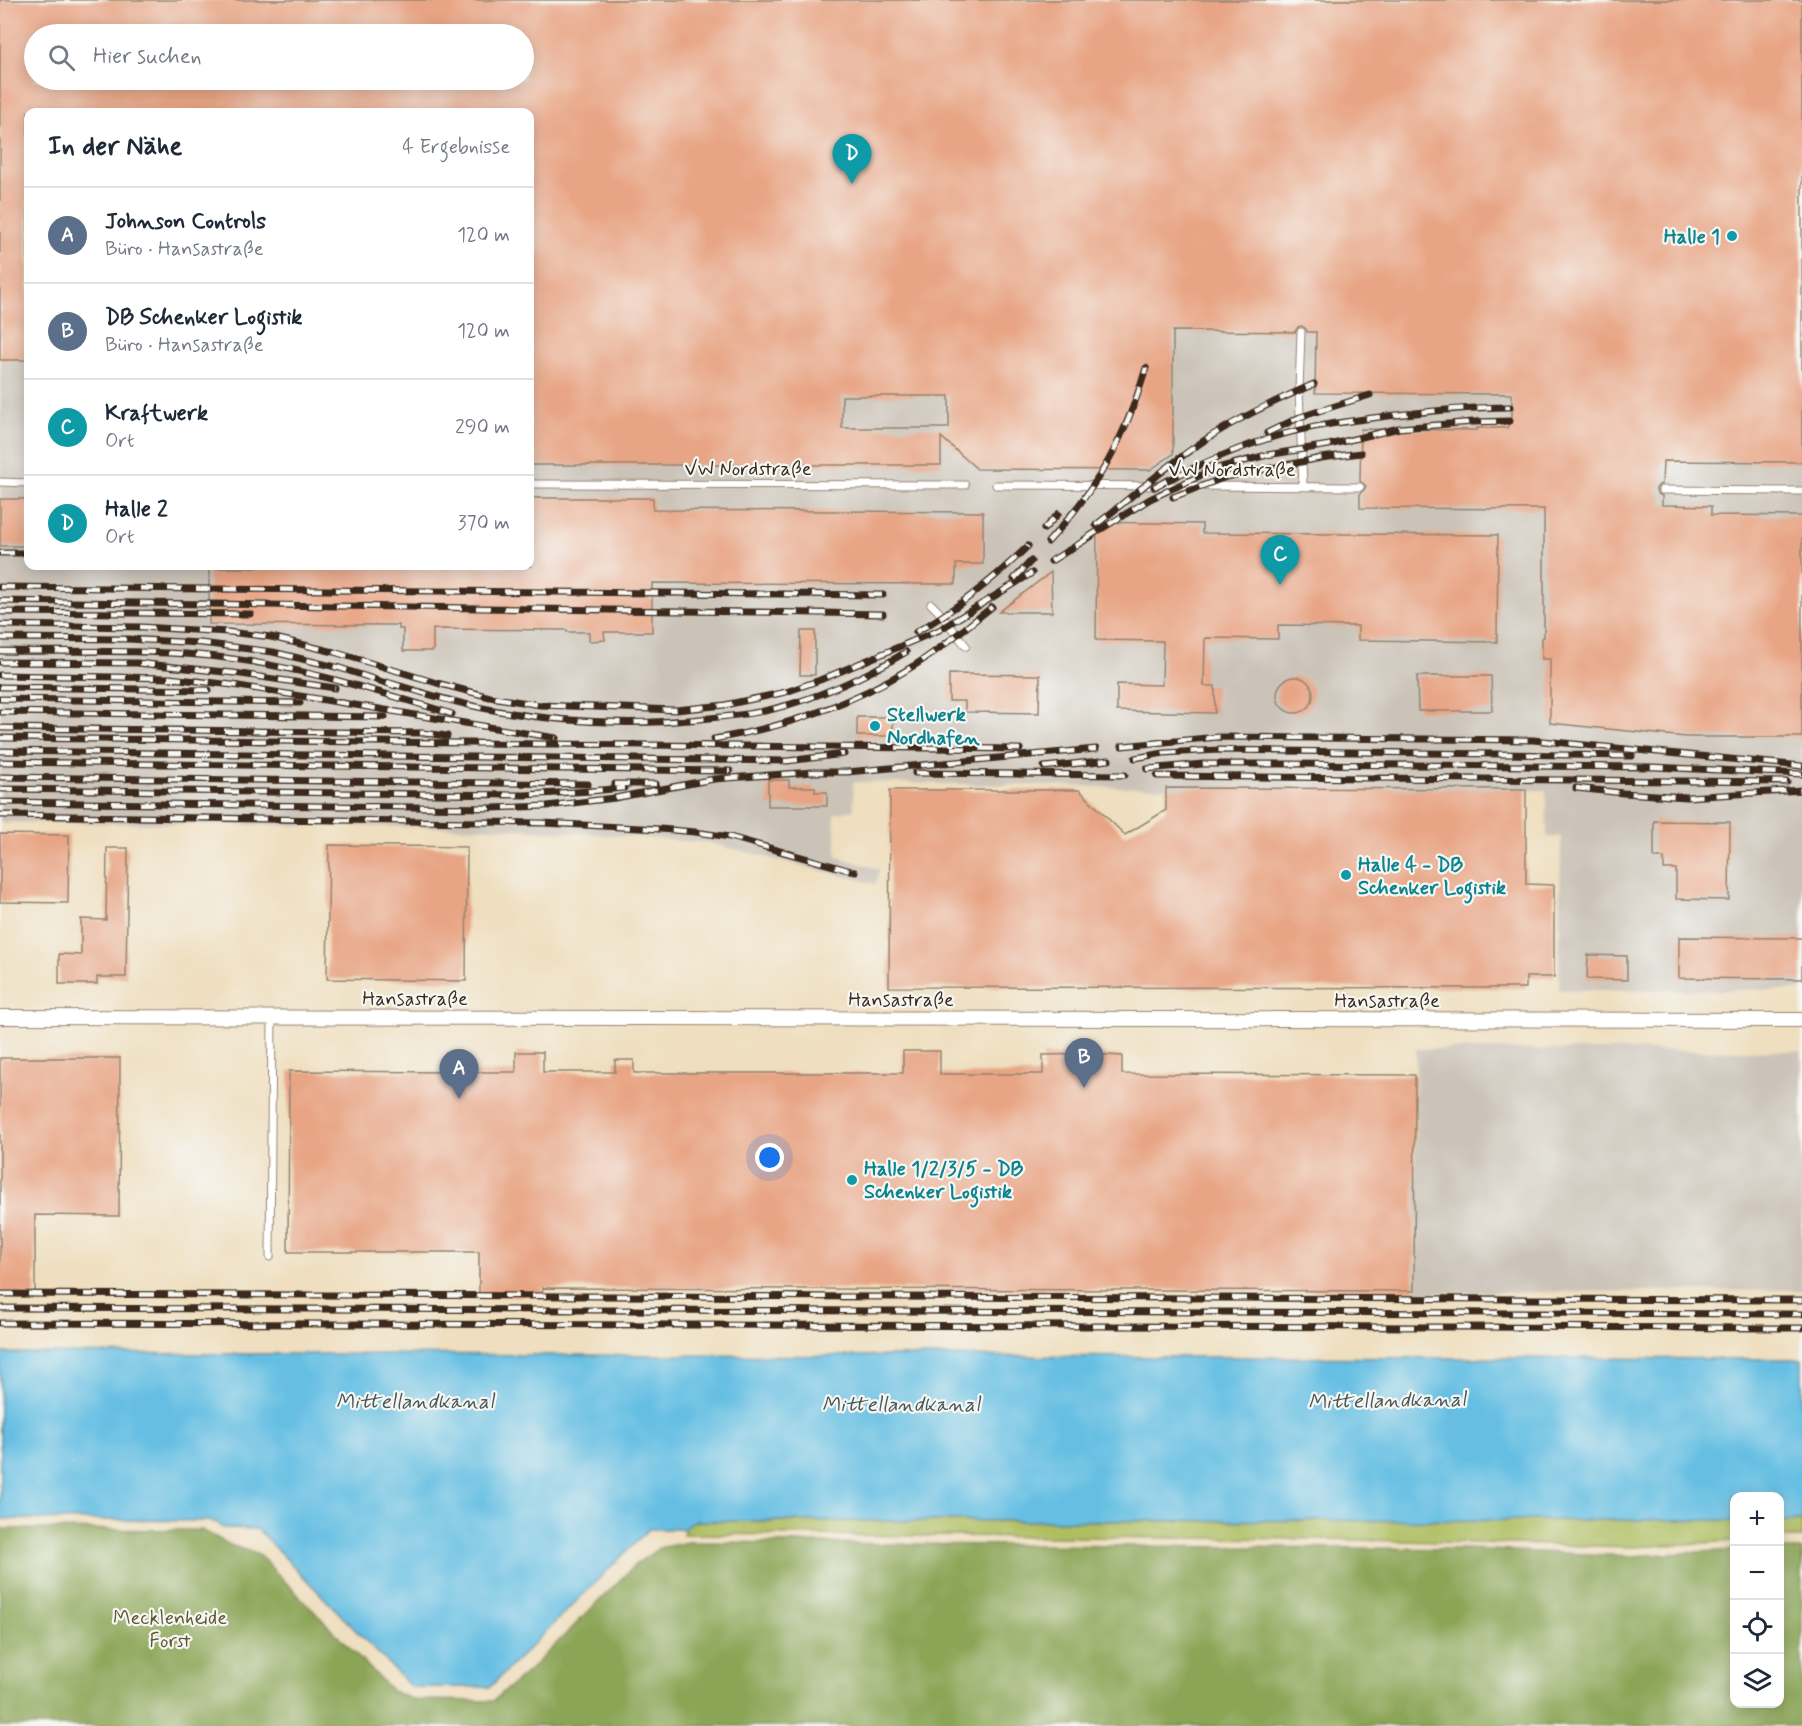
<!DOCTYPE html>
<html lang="de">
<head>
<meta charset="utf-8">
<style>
  body { margin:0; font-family:Mynerve,sans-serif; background:#f6f6f7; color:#1f2937 }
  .controls { position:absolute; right:18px; bottom:18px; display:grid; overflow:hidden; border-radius:12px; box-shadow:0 3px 15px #0003 }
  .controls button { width:54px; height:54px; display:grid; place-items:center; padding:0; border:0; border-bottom:2px solid #e0e1e3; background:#fff; color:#1f2937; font:30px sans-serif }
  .you { position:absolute; left:770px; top:1158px; width:21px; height:21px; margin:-15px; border:4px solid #fff; border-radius:50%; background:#1a73e8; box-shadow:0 0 0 9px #1a73e833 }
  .badge { display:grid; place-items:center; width:39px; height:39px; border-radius:50%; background:#b5179e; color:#fff; font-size:20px; font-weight:700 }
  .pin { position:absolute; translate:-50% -50px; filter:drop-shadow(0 2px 3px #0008) }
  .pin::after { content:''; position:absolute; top:32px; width:21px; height:18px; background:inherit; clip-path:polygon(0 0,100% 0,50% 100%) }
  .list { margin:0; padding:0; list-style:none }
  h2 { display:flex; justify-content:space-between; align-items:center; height:78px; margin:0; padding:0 24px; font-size:26px }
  h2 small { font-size:20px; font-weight:400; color:#747a83 }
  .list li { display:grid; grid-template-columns:39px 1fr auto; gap:18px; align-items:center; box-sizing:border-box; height:96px; padding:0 24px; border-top:2px solid #e0e1e3 }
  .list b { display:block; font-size:22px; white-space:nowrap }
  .list p { margin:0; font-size:20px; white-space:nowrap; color:#747a83 }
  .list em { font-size:20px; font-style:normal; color:#747a83 }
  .icon { flex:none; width:33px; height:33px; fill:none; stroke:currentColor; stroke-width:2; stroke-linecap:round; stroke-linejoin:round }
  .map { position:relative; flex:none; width:1802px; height:1726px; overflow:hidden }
  .search { position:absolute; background:#fff; box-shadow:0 3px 15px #0003; left:24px; top:24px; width:510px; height:66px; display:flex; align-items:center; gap:15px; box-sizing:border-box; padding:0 21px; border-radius:33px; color:#747a83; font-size:22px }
  .panel { position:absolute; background:#fff; box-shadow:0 3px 15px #0003; left:24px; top:108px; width:510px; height:462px; border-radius:12px }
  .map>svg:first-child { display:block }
</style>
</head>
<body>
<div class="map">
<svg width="1802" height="1726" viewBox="0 0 1802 1726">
  <rect width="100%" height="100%" fill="#f6f6f2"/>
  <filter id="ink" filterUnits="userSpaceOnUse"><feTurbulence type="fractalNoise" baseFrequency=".0167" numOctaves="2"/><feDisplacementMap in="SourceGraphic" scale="12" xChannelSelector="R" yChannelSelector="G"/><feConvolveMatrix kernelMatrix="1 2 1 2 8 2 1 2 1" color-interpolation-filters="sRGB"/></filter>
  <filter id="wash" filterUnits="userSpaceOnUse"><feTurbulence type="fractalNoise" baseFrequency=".008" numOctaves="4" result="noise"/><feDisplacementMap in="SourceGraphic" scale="24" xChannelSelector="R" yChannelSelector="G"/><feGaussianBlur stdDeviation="1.35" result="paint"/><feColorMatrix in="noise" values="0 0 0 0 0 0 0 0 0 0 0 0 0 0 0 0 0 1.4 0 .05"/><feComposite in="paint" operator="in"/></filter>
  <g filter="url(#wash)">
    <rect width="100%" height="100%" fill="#efdfc0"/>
    <g fill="#cbc3b8" fill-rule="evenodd">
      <path d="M 0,0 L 1802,0 L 1802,990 L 1559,990 L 1561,837 L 1547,837 L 1546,790 L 1167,788 L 853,782 L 854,810 L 834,814 L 837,857 L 879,869 L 876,884 L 710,843 L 585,833 L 499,828 L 0,822 ZM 34,34 L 524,34 L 524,80 L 34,80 ZM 28,112 L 530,112 L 530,566 L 28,566 Z"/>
      <polygon points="1416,1049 1802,1051 1802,1290 1415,1293"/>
    </g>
    <g fill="#afbe61" stroke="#757440" stroke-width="1.5">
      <polygon points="1734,1520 1734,1541 1633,1547 1327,1539 683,1534 688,1524 694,1521"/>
      <rect x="1780" y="1521" width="22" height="17"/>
    </g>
    <polygon fill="#8ba557" stroke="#63683a" stroke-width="1.5" points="0,1529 202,1530 230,1545 259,1555 392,1691 414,1700 493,1701 533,1667 636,1564 659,1548 688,1542 1463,1549 1632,1556 1734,1550 1734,1704 1780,1704 1780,1550 1802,1550 1802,1726 0,1726"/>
    <polygon fill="#66bfe3" stroke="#507480" stroke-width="1.5" points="0,1353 1802,1359 1802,1521 1780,1521 1780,1496 1734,1496 1734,1520 694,1521 688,1524 685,1529 649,1529 490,1687 411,1687 257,1529 223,1528 218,1523 210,1521 0,1519"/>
    <g id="blocks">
      <g fill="#e8a585" fill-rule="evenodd">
        <path d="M 0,0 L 1802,0 L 1802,462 L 1663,461 L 1662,484 L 1659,485 L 1656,489 L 1657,493 L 1662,496 L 1662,505 L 1711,506 L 1711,515 L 1802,516 L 1802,737 L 1686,737 L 1550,723 L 1550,659 L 1542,659 L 1542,638 L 1544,637 L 1544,509 L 1360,508 L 1360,493 L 1364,490 L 1366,486 L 1360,481 L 1361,429 L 1477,430 L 1477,428 L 1507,428 L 1512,418 L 1512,394 L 1315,393 L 1316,332 L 1307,332 L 1306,329 L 1302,326 L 1298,327 L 1295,332 L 1173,331 L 1173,454 L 1150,470 L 977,469 L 941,437 L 941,465 L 530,465 L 530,112 L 28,112 L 28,360 L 0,360 ZM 34,34 L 524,34 L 524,80 L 34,80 ZM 842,396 L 949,396 L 949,428 L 842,428 Z"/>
        <polygon points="530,498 653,498 653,510 983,512 983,564 956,564 956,584 652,583 652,632 604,632 605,640 589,641 589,632 567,632 567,630 433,629 433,651 403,651 403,629 399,629 399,625 209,624 209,568 256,568 256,566 530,566"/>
        <rect x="0" y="499" width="28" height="47"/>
        <polygon points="1097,522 1202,524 1202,533 1498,535 1497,642 1358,640 1358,626 1278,625 1278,639 1205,638 1204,686 1215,686 1215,713 1117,711 1117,684 1162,685 1163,641 1096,640"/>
        <polygon points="1051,572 1052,612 999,612"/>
        <polygon points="801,631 815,631 815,675 800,675"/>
        <polygon points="949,674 1040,675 1039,713 965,712 965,701 949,701"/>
        <polygon points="1417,676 1491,676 1492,711 1418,711"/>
        <circle cx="1295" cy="695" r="18"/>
        <rect x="857" y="717" width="36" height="19"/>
        <polygon points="768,780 789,780 789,787 815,787 815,792 827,792 827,806 768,806"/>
        <polygon points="1166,788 1526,789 1526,884 1554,885 1554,977 1526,977 1526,988 889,987 890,790 1079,790 1125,835 1166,810"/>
        <polygon points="1654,821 1730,822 1729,900 1676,899 1676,869 1664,869 1664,858 1654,858"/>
        <polygon points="0,834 69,835 68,903 0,902"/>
        <polygon points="329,845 467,847 466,981 327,979"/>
        <polygon points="107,848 128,848 126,977 97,977 97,984 59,984 59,954 81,955 81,919 106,920"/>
        <polygon points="1679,937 1802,938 1802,979 1679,978"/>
        <polygon points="1588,955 1627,956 1627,980 1587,979"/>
        <polygon points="903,1051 940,1051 940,1074 1043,1074 1043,1055 1091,1054 1122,1056 1122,1074 1415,1075 1414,1291 543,1288 542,1296 479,1296 479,1252 288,1252 289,1071 453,1072 453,1059 472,1059 472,1072 516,1072 516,1052 543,1052 543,1072 615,1072 615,1060 634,1060 634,1073 903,1073"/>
        <polygon points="0,1058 120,1058 119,1216 35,1215 35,1295 0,1295"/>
      </g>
    </g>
  </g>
  <g filter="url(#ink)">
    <use href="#blocks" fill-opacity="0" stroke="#95846f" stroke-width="1.5"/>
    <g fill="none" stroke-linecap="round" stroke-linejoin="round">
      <g stroke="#95846f" stroke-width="9">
        <g id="lane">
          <polyline points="1301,332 1299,391 1303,486"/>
          <polyline points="0,482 28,483"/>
          <polyline points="530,484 965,485"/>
          <polyline points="996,485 1360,487"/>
          <polyline points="1662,490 1802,491"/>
          <polyline points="931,604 938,611 966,646"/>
          <polyline points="270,1257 272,1017"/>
        </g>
      </g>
      <g stroke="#95846f" stroke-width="16">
        <polyline id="street" points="0,1017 1802,1020"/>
      </g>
      <use href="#lane" stroke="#fff" stroke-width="7"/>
      <use href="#street" stroke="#fff" stroke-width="14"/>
      <g stroke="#3b2a1e" stroke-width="7">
        <g id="rail">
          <polyline points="1267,433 1300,417 1370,395"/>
          <path d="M 1154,487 C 1190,469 1226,452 1264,440 C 1299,428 1336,423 1372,418 C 1419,412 1463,407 1510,407"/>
          <polyline points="1173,497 1226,477 1321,458 1361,453"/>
          <path d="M 1096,525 C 1133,496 1168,464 1208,438 C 1242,416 1277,400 1314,384"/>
          <polyline points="1044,529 1058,514"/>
          <polyline points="1085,539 1150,499 1214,469 1267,455 1329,445 1399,428 1473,422 1510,421"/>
          <path d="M 1048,542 C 1099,486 1125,439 1146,368"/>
          <polyline points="0,553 28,553"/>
          <polyline points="1051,561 1092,536"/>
          <polyline points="1014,579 1031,561"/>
          <polyline points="0,587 883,595"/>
          <polyline points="0,601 883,614"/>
          <polyline points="0,612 250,614"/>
          <polyline points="0,625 142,627 228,632 271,637 334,652 437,683 490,697 540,705 676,710 725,705 786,692 820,680 939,630 1032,573"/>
          <path d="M 916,632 C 957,609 994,579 1028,546"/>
          <polyline points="0,638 128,639 201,643 273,652 340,668 395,686"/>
          <path d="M 0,651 C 69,652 140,649 209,656 C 291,664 373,690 452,714"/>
          <polyline points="0,662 137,663 234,673 335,688"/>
          <polyline points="0,675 170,678 233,685 556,738"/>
          <path d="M 387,682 C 420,692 454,703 488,709 C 560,723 637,726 710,718 C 731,716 753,714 773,709 C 820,697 865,677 906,652"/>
          <polyline points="0,687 209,690"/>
          <polyline points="0,699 300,703"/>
          <polyline points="0,712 385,717"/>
          <polyline points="0,728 423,733 447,736"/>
          <polyline points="0,738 1020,749"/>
          <path d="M 714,739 C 783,728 855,703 915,665 C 942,648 966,627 992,607"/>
          <polyline points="1122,746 1218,737 1533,740 1802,766"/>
          <polyline points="0,751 787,761 844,754"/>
          <polyline points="1135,758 1164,753 1219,750 1632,756"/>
          <polyline points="0,762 730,771"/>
          <polyline points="1044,767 1109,760"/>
          <polyline points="1147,769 1203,764 1290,764 1653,767 1802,774"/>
          <polyline points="915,773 1125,775"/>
          <polyline points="1157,776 1787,782"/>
          <polyline points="0,777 588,784"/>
          <polyline points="615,784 656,784"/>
          <polyline points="1576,788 1623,793 1687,797 1802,790"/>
          <polyline points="0,789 524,795 591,791 624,788"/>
          <polyline points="0,802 493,808 547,806 615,798 714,779 814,772 847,772 1096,749"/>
          <polyline points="0,815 543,823 660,829 695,832 730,837 855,872"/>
          <polyline points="0,1294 1802,1300"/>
          <polyline points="0,1308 1802,1314"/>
          <polyline points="0,1323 1802,1328"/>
        </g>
      </g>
      <use href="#rail" stroke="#f6f6f2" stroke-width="4.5" stroke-dasharray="14" stroke-linecap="butt"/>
    </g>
  </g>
  <g fill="#0f9aa8" stroke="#f6f6f2" stroke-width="2">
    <circle cx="1732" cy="236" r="6"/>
    <circle cx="875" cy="726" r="6"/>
    <circle cx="1346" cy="875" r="6"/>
    <circle cx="852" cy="1180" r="6"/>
  </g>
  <g text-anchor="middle" stroke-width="4.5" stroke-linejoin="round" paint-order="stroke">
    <g font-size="20" font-weight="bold" fill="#0d838f" stroke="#f6f6f2" text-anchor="start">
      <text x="1720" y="243" text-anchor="end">Halle 1</text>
      <text x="887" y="721">Stellwerk<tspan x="887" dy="23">Nordhafen</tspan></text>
      <text x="1358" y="871">Halle 4 - DB<tspan x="1358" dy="23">Schenker Logistik</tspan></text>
      <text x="864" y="1175">Halle 1/2/3/5 - DB<tspan x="864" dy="23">Schenker Logistik</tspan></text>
    </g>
    <g font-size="20" fill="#3b2a1e" stroke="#f6f6f2">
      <text x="748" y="475">VW Nordstraße</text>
      <text x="1232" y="476">VW Nordstraße</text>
      <text x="415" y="1005">Hansastraße</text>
      <text x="901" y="1006">Hansastraße</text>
      <text x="1387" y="1007">Hansastraße</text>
    </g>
    <g font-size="20" fill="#5e5632" stroke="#f6f6f2">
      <text x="170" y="1624">Mecklenheide<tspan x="170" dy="23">Forst</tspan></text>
    </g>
    <g font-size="21" font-style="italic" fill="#485759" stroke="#f6f6f2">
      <text transform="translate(1387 1400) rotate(-1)" y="7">Mittellandkanal</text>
      <text x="415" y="1408">Mittellandkanal</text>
      <text x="901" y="1411">Mittellandkanal</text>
    </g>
  </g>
</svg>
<div class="controls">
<button>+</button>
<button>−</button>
<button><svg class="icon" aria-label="locate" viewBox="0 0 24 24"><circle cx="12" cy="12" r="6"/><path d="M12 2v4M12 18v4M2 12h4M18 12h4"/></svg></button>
<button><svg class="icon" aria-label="layers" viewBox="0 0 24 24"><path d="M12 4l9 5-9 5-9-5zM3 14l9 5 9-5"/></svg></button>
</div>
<div class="you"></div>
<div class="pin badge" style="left:459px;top:1099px;background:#5c6f8a">A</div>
<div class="pin badge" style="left:1084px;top:1088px;background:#5c6f8a">B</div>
<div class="pin badge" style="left:1280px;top:585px;background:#0f9aa8">C</div>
<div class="pin badge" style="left:852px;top:184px;background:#0f9aa8">D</div>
<div class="search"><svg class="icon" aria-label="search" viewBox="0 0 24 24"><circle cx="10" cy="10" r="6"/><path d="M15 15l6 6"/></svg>Hier suchen</div>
<section class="panel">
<h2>In der Nähe<small>4 Ergebnisse</small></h2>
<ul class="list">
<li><span class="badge" style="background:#5c6f8a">A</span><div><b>Johnson Controls</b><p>Büro · Hansastraße</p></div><em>120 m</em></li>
<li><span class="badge" style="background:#5c6f8a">B</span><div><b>DB Schenker Logistik</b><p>Büro · Hansastraße</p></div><em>120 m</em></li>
<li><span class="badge" style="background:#0f9aa8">C</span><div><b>Kraftwerk</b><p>Ort</p></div><em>290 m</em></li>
<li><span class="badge" style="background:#0f9aa8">D</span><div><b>Halle 2</b><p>Ort</p></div><em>370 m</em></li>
</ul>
</section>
</div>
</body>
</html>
